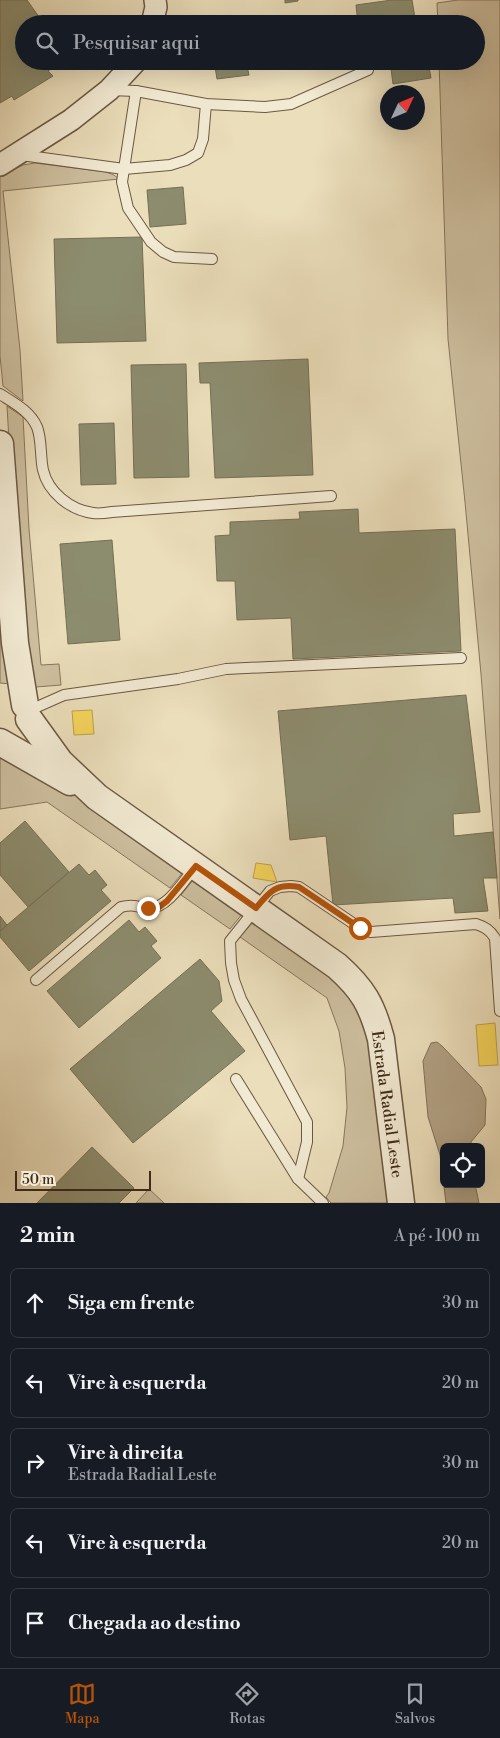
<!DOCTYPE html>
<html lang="pt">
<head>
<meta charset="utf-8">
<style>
  body { margin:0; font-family:"Libre Bodoni",serif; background:#242831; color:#f1f3f6 }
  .controls { position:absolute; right:15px; bottom:15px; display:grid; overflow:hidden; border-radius:8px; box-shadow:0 5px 20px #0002 }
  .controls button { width:45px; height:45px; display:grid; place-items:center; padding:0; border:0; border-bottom:1px solid #363941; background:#171b24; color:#f1f3f6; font:25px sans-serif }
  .compass { position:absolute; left:380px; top:85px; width:45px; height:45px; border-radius:50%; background:#171b24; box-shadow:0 5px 20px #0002; rotate:46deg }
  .scale { position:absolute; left:15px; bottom:12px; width:136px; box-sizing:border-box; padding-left:5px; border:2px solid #412c1a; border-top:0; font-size:14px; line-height:18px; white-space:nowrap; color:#412c1a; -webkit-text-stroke:4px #f2ead3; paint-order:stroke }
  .stop { position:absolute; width:15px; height:15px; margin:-11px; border:4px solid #b45309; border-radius:50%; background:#fff }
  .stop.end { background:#b45309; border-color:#fff; box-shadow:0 1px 5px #0008 }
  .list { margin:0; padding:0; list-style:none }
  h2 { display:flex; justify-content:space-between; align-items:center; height:65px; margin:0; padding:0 20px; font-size:21px }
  h2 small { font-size:16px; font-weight:400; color:#9ea1a6 }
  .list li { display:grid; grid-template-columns:32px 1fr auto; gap:15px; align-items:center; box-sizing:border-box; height:70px; margin:0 10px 10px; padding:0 10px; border:1px solid #363941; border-radius:8px }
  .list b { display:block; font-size:19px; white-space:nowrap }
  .list p { margin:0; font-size:16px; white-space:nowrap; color:#9ea1a6 }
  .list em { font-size:16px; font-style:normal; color:#9ea1a6 }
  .icon { flex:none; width:28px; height:28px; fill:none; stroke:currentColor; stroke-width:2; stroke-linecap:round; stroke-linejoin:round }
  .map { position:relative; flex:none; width:500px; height:1203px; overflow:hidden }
  .search { position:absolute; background:#171b24; box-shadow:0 5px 20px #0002; left:15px; right:15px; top:15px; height:55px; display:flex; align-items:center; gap:12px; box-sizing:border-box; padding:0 18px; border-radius:28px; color:#9ea1a6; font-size:19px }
  .sheet { height:465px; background:#171b24 }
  nav { display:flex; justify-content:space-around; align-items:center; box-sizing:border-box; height:70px; border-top:1px solid #363941; background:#171b24; font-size:14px; color:#9ea1a6 }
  nav a { display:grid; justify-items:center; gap:2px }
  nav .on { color:#b45309 }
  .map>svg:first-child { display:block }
</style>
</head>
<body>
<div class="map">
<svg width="500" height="1203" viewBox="0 0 500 1203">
  <rect width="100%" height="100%" fill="#ebdebb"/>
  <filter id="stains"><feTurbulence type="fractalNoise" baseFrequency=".004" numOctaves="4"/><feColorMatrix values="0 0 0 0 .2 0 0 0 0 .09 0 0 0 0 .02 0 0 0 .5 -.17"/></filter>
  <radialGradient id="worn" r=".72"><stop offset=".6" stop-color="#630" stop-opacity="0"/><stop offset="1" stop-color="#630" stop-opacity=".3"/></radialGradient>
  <g fill="#cec0a0" stroke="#88765d">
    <polygon points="458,0 500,0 500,919 481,674 465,502 448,339 439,61 476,61 476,24 438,24 437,3"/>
    <polygon points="35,163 106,172 114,175 119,179 3,191 20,350 23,401 3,386 0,356 0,176 23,165"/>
    <polygon points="7,406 23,417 29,529 41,665 59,664 61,685 36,687 31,685 14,528"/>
    <polygon points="0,534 11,684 0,683"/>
    <polygon points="0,755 62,786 184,871 170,888 47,802 0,809"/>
    <polygon points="194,879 243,913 230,929 181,895"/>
    <polygon points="254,921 329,973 357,1003 371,1044 389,1203 331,1203 326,1197 329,1193 343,1146 347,1107 345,1068 339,1031 327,998 240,937"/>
    <polygon points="149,1189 164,1203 136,1203"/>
  </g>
  <polygon fill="#b1a184" stroke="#84725a" points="437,1042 442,1046 481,1087 486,1099 485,1125 471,1142 471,1147 444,1147 444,1184 475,1184 479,1203 446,1203 440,1155 428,1117 423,1061 431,1043"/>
  <g fill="#f6d55c" stroke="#c0a248">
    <polygon points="92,710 94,734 74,735 72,711"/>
    <polygon points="256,863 271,865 277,882 253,878"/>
    <polygon points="495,1023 498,1065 479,1066 476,1025"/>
  </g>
  <g fill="#8c8c6e" stroke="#766f55">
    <polygon points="0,0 27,0 44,24 24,24 24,61 62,61 48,71 53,76 14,100 12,96 0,103"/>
    <polygon points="285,0 298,0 298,1 285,3"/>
    <polygon points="392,0 412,0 416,24 358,24 356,5"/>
    <polygon points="214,61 246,61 249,75 217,79"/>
    <polygon points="390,61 428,61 431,78 393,84"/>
    <polygon points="183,187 186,224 150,227 147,190"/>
    <polygon points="142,237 146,341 57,343 54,239"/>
    <polygon points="308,359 313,475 215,478 210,383 200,383 199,363"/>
    <polygon points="186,364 189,477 134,478 131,365"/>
    <polygon points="114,423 116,484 81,485 79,424"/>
    <polygon points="358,509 359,533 455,529 461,651 293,659 291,618 237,620 235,581 217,581 215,536 230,535 230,522 300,519 299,512"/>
    <polygon points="112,540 120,640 68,644 60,544"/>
    <polygon points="466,695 480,812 453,814 454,836 493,832 497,878 483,878 488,911 455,913 453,898 333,905 326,836 290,840 278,711"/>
    <polygon points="25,821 69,872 28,907 0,875 0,843"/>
    <polygon points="79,864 89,875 95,870 107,885 101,890 111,901 29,971 0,937 0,931"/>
    <polygon points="0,916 7,925 0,931"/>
    <polygon points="129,920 139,932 145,927 157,941 151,946 161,958 79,1028 47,991"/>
    <polygon points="200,959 219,981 222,1001 211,1011 245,1051 133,1143 70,1069"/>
    <polygon points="92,1147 134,1188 119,1203 37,1203"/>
  </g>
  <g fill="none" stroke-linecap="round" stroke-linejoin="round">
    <g stroke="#6c5842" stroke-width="12">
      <g id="service">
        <polyline points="110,90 136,91 206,104 265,107 291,104 368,70"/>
        <polyline points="136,91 122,182 128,208 151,242 163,252 174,257 212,259"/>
        <polyline points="21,155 124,169 170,165 186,160 198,153 203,139 206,104"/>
        <path d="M 0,394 C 14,403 30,411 37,427 C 42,440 40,456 43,470 C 48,492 70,510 93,513 C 99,514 106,513 112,512 L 331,496"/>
        <polyline points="28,711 64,695 178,679 226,669 461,658"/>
        <path d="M 36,980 L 121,907 C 136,903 136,908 148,908 C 167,910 185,879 196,866"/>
        <polyline points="236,1079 298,1179 323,1203"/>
        <path d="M 298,1179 L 307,1142 L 307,1122 L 241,999 L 234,980 L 231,963 L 230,941 L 270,891 L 280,887 L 291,886 L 299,887 L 360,928 L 371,932 L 476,924 C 485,927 490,930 495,938 L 500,1011"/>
      </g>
    </g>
    <g stroke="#6c5842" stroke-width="24">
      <g id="minor">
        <polyline points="152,24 156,7 155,0"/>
        <polyline points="0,165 71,120 109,90 136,61"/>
      </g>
    </g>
    <g stroke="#6c5842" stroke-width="29">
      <g id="tertiary">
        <polyline points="0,444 15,643 25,705"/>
        <path d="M 29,719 L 60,762 L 97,797 L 337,966 C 363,989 372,1005 381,1039 L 401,1203"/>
        <polyline points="0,742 70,782"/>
      </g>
    </g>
    <use href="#service" stroke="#f2ead3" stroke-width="10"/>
    <use href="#minor" stroke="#f2ead3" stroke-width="21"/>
    <use href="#tertiary" stroke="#f2ead3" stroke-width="26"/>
  </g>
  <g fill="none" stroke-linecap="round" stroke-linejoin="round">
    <path stroke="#b45309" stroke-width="6" d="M 148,908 L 159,907 L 167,901 L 196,866 L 256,908 C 269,892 276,883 299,887 L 360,928"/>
  </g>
  <g text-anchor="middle" stroke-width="5" stroke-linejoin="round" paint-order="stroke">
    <g font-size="16" fill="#412c1a" stroke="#f2ead3">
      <text transform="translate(388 1104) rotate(82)" y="6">Estrada Radial Leste</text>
    </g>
  </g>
  <rect width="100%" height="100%" filter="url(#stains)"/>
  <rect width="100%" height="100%" fill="url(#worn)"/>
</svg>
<div class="controls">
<button><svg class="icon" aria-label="locate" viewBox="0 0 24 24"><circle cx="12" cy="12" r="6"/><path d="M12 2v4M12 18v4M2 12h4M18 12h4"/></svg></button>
</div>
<svg class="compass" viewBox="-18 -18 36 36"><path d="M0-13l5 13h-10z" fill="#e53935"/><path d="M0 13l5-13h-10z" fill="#9ea1a6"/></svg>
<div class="scale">50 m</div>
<div class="stop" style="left:360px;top:928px"></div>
<div class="stop end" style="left:148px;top:908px"></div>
<div class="search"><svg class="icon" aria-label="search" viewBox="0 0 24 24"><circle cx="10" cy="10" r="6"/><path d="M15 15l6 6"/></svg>Pesquisar aqui</div>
</div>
<section class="sheet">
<h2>2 min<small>A pé · 100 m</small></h2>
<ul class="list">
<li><svg class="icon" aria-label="ahead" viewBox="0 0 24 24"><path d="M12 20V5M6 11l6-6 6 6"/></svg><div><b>Siga em frente</b></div><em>30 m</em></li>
<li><svg class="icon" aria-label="left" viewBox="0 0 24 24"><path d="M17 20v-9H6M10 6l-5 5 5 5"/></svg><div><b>Vire à esquerda</b></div><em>20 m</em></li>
<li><svg class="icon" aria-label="right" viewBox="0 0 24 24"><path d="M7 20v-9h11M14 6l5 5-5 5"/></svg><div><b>Vire à direita</b><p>Estrada Radial Leste</p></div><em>30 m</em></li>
<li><svg class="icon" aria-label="left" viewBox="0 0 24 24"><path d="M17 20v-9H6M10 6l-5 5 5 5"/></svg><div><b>Vire à esquerda</b></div><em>20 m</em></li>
<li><svg class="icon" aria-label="arrive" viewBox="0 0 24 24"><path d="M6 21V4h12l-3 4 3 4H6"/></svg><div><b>Chegada ao destino</b></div></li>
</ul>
</section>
<nav>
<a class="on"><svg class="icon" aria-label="map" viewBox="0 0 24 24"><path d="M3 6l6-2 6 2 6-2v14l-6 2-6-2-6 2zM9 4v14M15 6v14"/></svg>Mapa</a>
<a><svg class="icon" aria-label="directions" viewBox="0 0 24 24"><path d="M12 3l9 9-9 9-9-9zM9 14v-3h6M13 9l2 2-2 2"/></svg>Rotas</a>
<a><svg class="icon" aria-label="saved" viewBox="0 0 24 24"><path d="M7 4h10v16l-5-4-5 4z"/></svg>Salvos</a>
</nav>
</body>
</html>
